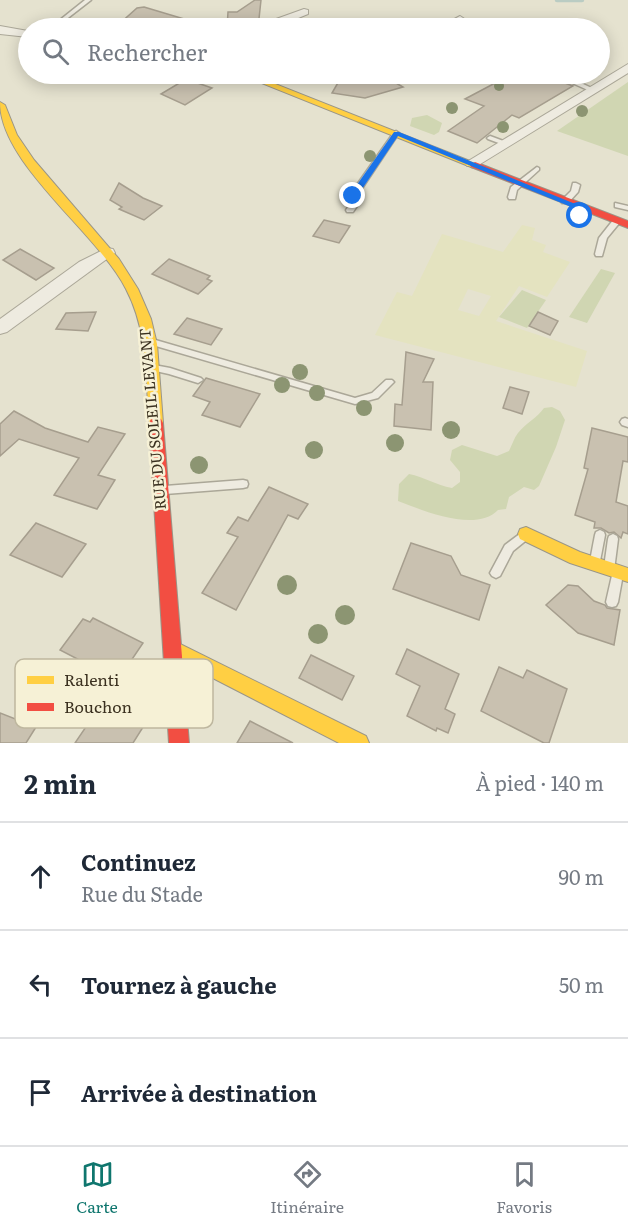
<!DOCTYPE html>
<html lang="fr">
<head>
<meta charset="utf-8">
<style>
  body { margin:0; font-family:Literata,serif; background:#f6f6f7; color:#1f2937 }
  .stop { position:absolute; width:18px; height:18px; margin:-14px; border:4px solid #1a73e8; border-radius:50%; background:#fff }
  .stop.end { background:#1a73e8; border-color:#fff; box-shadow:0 2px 6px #0008 }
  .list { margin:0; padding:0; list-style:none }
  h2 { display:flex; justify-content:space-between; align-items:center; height:78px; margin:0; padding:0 24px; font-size:26px }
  h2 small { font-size:20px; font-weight:400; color:#747a83 }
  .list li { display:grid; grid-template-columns:39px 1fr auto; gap:18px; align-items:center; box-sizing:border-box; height:108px; padding:0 24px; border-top:2px solid #e0e1e3 }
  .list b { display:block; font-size:22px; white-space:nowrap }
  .list p { margin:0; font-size:20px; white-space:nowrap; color:#747a83 }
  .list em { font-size:20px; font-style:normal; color:#747a83 }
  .icon { flex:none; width:33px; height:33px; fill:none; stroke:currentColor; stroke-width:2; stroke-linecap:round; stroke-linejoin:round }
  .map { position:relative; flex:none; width:628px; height:743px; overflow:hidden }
  .search { position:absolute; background:#fff; box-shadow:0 3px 15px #0003; left:18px; right:18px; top:18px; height:66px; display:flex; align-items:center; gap:15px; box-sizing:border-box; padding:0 21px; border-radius:33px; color:#747a83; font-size:22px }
  .sheet { height:402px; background:#fff }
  nav { display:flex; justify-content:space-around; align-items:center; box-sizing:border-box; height:84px; border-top:2px solid #e0e1e3; background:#fff; font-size:16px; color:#747a83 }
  nav a { display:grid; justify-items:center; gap:3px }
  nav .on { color:#0f766e }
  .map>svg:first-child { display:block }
</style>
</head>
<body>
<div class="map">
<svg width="628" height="743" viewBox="0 0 628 743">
  <rect width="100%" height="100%" fill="#e5e2cf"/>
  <path fill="#e4e3c0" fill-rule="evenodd" d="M 522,225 L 535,228 L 532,240 L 546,245 L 543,252 L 570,262 L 547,297 L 519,286 L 496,321 L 587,351 L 576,387 L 375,335 L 397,292 L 412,296 L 442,234 L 503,252 ZM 468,289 L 491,296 L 479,316 L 458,310 Z"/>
  <g fill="#d0d6b2">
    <polygon points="628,82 628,156 557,131"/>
    <polygon points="427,115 442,123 439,132 434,135 410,126 412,118"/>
    <polygon points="601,269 615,273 587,323 569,317"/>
    <polygon points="522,290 546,300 527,328 499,317"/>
    <path d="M 552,407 L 560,411 L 565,420 L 556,447 L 539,486 L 534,490 L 524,487 L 509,497 L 506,509 L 498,510 C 476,533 424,511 398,501 L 399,484 L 409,474 C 424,477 436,485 452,488 L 460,482 L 460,472 L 450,460 L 452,450 L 462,445 L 497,456 L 509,451 C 512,445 514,438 518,433 C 526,423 537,418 544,408 Z"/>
  </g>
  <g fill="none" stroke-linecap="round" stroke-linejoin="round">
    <polyline stroke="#baccc3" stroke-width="4.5" points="557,0 582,0"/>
  </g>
  <g fill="#c9c1b0" stroke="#a69e8e" stroke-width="1.5">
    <polygon points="255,0 261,0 258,28 227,28 228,12 237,12"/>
    <polygon points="144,7 201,24 200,28 139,28 118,25 137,8"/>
    <polygon points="343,74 416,74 396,83 403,87 365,98 332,93"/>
    <polygon points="512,74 541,74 573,86 519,118 512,115 477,143 448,131 484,106 465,99"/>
    <polygon points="186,79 212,88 185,105 161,94"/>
    <polygon points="119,183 143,198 162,206 144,220 119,209 122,207 110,200"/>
    <polygon points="324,220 350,226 339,243 313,236"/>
    <polygon points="20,249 54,268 36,280 3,260"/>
    <polygon points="169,259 210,276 207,279 212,281 198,294 152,274"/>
    <polygon points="96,312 88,331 56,329 66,313"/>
    <polygon points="538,312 558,321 550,335 529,326"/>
    <polygon points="187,318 222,329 211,345 174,334"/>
    <polygon points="406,352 434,359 423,382 433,382 431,430 394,426 395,404 402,405"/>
    <polygon points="206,378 260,394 240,427 202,415 210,402 193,396"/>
    <polygon points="510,387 529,392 522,414 503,408"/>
    <polygon points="14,411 45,428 88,442 98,427 125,434 98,475 115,480 97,509 54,495 79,458 19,439 0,456 0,424"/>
    <polygon points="592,428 628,437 628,462 623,461 616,502 628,506 628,534 623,532 621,538 614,532 609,533 601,528 594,528 595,522 575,515 588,469 584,468"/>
    <polygon points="269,487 308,504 298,519 288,515 236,610 202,593 238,537 227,533 238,517 248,521"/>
    <polygon points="36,523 86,544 62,577 10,555"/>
    <polygon points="411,543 451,556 461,575 490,585 479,620 393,589"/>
    <polygon points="568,585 578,586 594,601 605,605 607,608 620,610 614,645 578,633 546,605"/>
    <polygon points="93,618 143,643 118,680 60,650 83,619 90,622"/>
    <polygon points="407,649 459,674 445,709 455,714 448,733 437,728 436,731 407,716 420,686 396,674"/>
    <polygon points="311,655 354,676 342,700 299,678"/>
    <polygon points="499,667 523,678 527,670 567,689 549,743 544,743 481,711"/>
    <polygon points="106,703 145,724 133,743 75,743 94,715 97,717"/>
    <polygon points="0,713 36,727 26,743 0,743"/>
    <polygon points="250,721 293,743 237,743"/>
  </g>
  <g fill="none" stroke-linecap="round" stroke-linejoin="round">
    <g stroke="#aba798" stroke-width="3">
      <g id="lane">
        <polygon points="85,0 91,0 55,28 50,28"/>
        <polygon points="572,79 594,89 595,90 590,91 570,82 570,80"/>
        <polygon points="396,131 399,133 357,196 359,203 353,212 347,212 346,210 351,203 349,196 394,132"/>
        <polygon points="490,136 506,142 507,143 504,145 488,139 487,138"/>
        <polygon points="537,167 539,168 539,170 517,190 515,199 509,199 508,197 511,187"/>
        <polygon points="573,183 576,183 580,185 578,192 568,203 562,203 561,201 571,191"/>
        <polygon points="615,203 628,206 628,210 615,207"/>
        <polygon points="583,208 586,208 590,210 579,225 573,225 572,223"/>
        <polygon points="614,219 617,219 621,221 607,238 602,256 596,256 595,254 599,238"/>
        <polygon points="152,339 355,398 372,393 386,380 392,380 394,382 378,398 355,404 149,344 148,342"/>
        <polygon points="154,365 170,368 201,378 203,380 198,383 169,374 151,370 150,368 151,366"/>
        <polygon points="625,418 628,419 628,427 622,425 620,422 622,419"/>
        <polygon points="243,480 247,481 248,484 247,487 243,488 165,494 161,493 160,490 161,487 165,486"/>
        <polygon points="525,530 529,532 530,535 529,538 513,551 500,576 496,578 492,576 490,573 505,545"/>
        <polygon points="600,530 604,532 605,535 600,561 599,564 595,566 591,564 590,561 595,535 596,532"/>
        <polygon points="613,534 617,536 618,539 614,570 617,569 621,571 623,574 618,602 616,606 612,607 608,606 606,602 613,571 610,572 606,570 604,567 608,539 609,536"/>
      </g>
    </g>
    <g stroke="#aba798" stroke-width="2">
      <g id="street">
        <polygon points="304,9 308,10 308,14 274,28 262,28 265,23"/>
        <path d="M 460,16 L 466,20 C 458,28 448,29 438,28 Z"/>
        <polygon points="0,26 28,31 28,37 0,34"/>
        <polygon points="628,64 628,73 477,166 467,166 465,163"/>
        <polygon points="107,248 113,249 115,253 7,332 0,334 0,319 79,262"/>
      </g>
    </g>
    <g stroke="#9a9688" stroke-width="2">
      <g id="slow">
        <polygon points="239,74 250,74 480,165 475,168 471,167"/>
        <path d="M 0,102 L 5,105 L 17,135 L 34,160 L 119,259 L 138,289 L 151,319 L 157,344 L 163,423 L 161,427 L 151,427 L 149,423 C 146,377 148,331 126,289 C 97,232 0,164 0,102 Z"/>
        <polygon points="526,527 580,552 628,568 628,582 570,563 520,539 518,534 520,529"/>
        <polygon points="174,641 366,736 369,743 339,743 168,655 165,649 168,643"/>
      </g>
    </g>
    <g stroke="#9a9688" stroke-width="2">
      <g id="jam">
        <polygon points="475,162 628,221 628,228 471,167 470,165"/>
        <polygon points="156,418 161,419 163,423 189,743 169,743 149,423 151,419"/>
      </g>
    </g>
    <use href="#lane" fill="#eeebe0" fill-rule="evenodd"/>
    <use href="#street" fill="#eeebe0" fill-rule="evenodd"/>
    <use href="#slow" fill="#ffcf43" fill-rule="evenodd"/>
    <use href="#jam" fill="#f24e42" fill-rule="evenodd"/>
  </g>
  <g fill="#8c9572">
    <circle cx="499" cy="86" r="5"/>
    <circle cx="452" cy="108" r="6"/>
    <circle cx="582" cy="111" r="6"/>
    <circle cx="503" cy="127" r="6"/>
    <circle cx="370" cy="156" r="6"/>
    <circle cx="300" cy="372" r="8"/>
    <circle cx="282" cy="385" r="8"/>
    <circle cx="317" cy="393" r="8"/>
    <circle cx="364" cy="408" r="8"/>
    <circle cx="451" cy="430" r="9"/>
    <circle cx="395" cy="443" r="9"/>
    <circle cx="314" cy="450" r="9"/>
    <circle cx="199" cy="465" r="9"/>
    <circle cx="287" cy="585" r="10"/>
    <circle cx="345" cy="615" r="10"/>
    <circle cx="318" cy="634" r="10"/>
  </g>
  <polygon fill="#1a73e8" points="394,132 399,132 590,210 583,218 577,218 576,216 581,211 398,136 356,198 350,198 349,196"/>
  <g text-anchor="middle" stroke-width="5" stroke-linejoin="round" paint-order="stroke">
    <g font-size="15" fill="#3a301f" stroke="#f6f1d6">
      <text transform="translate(153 419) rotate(-95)" y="5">RUE DU SOLEIL LEVANT</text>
    </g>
  </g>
  <rect x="15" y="659" width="198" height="69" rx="9" fill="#f6f1d6" stroke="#beb79f" stroke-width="1.5"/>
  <rect x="27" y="676" width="27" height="8" fill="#ffcf43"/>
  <rect x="27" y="703" width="27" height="8" fill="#f24e42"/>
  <g font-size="16" fill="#3a301f">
    <text x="64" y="686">Ralenti</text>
    <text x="64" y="713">Bouchon</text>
  </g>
</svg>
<div class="stop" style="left:580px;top:216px"></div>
<div class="stop end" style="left:353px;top:196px"></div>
<div class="search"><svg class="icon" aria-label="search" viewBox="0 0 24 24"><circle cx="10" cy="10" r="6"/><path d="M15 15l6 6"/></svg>Rechercher</div>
</div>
<section class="sheet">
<h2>2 min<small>À pied · 140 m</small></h2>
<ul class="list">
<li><svg class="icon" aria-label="ahead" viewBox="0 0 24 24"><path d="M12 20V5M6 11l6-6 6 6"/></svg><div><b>Continuez</b><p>Rue du Stade</p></div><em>90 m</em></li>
<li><svg class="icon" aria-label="left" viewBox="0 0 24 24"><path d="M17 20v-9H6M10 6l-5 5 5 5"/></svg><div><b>Tournez à gauche</b></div><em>50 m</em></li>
<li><svg class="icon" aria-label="arrive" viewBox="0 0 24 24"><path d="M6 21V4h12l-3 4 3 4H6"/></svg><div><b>Arrivée à destination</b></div></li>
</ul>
</section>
<nav>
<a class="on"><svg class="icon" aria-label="map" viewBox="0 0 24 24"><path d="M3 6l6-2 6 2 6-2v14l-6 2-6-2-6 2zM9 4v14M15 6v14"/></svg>Carte</a>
<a><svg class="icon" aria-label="directions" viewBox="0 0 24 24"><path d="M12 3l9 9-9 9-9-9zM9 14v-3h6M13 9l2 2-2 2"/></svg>Itinéraire</a>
<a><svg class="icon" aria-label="saved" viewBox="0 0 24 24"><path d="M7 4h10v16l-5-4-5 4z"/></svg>Favoris</a>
</nav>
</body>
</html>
